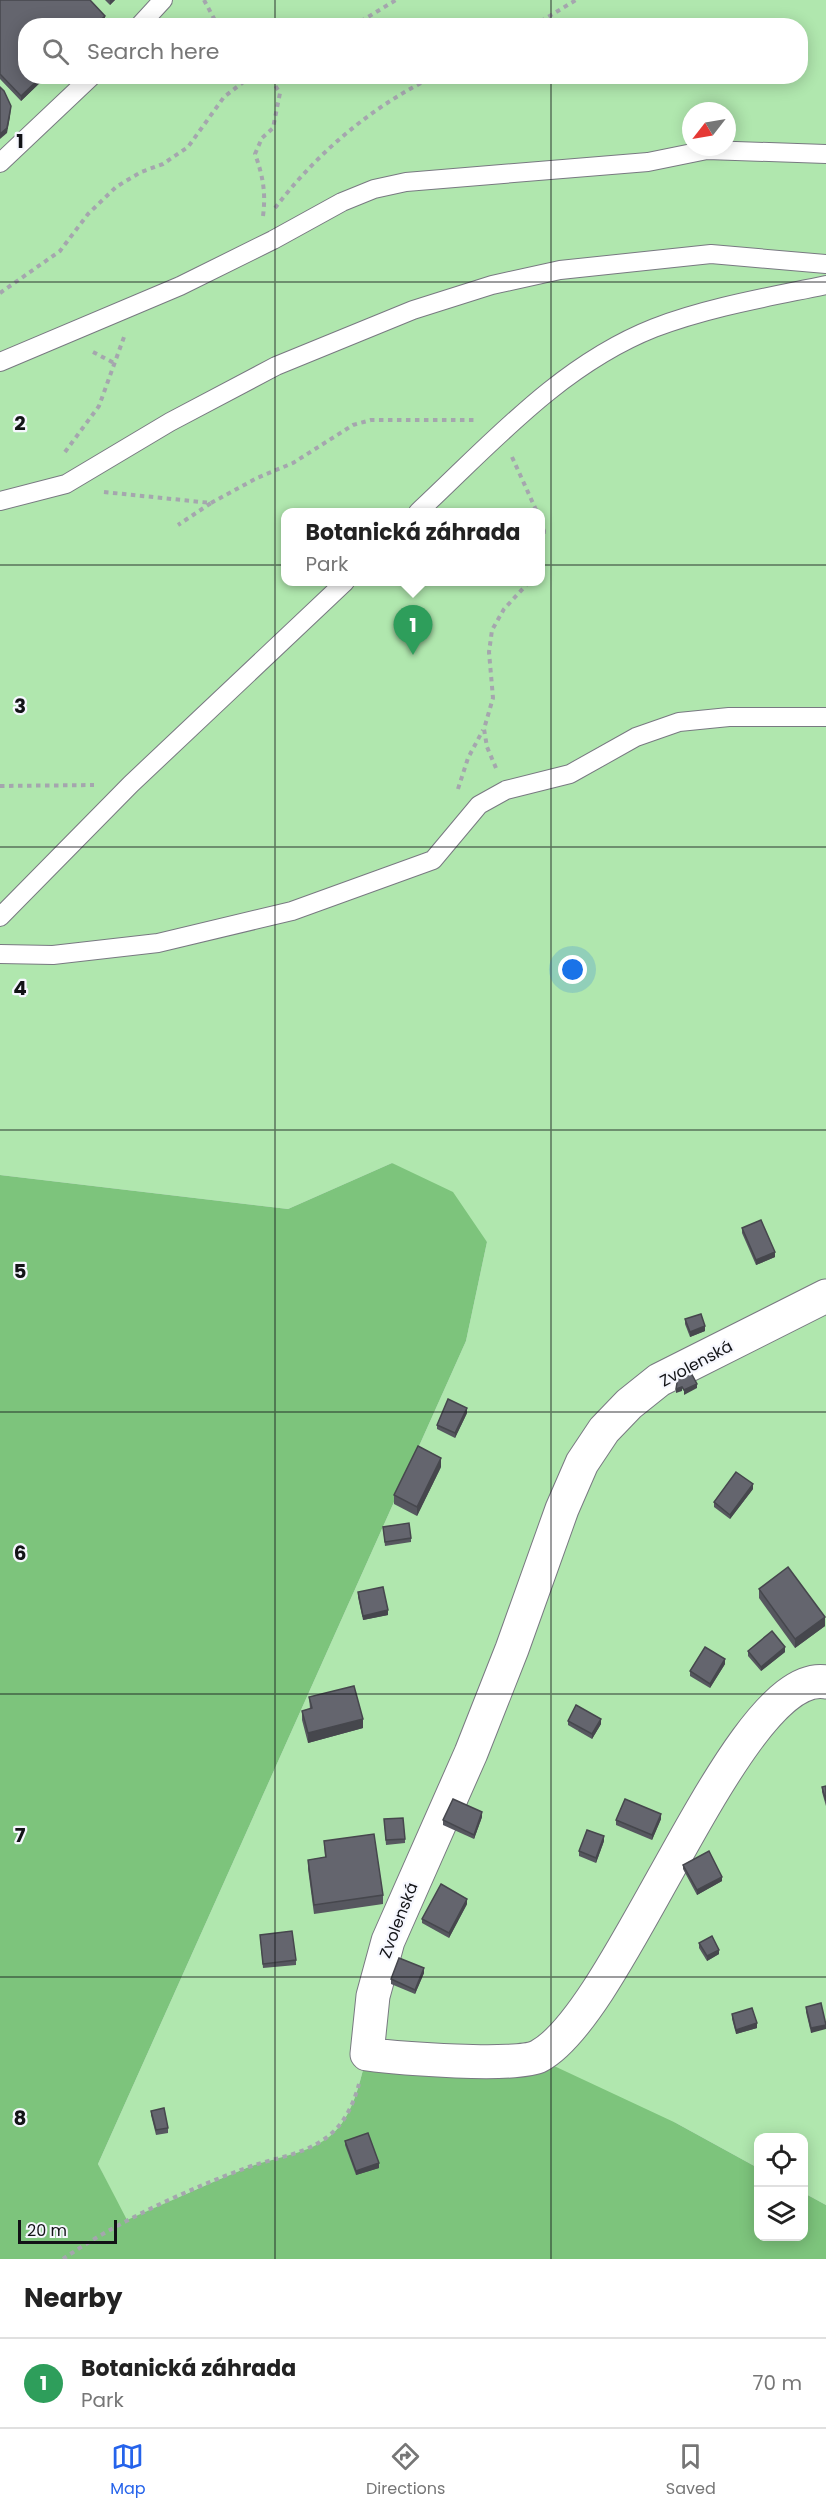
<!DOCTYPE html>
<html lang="en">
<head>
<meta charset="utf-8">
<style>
  body { margin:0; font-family:Poppins,sans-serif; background:#f6f6f6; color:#222 }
  .controls { position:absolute; right:18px; bottom:18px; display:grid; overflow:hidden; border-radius:12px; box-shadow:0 3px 15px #0003 }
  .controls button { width:54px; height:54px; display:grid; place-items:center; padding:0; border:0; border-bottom:2px solid #e0e0e0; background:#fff; color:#222; font:30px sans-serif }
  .compass { position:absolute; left:682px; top:102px; width:54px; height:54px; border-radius:50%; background:#fff; box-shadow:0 3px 15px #0003; rotate:239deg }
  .scale { position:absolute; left:18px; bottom:15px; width:99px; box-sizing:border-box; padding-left:6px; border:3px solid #121316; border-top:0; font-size:16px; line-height:21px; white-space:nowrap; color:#121316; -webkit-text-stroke:4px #f6f7fe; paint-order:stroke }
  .you { position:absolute; left:573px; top:970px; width:21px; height:21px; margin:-15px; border:4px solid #fff; border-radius:50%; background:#1a73e8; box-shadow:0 0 0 9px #1a73e833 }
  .badge { display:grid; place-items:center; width:39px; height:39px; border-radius:50%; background:#2563eb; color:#fff; font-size:20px; font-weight:700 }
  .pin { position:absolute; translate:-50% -50px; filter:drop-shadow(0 2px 3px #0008) }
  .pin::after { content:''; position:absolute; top:32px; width:21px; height:18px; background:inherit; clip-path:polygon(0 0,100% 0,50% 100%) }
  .popup { position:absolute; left:281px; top:508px; width:264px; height:78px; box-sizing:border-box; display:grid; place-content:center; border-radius:12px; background:#fff; filter:drop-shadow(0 2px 4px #0005); font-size:20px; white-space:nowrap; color:#767676 }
  .popup b { font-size:22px; color:#222 }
  .popup::after { content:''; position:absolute; left:50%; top:100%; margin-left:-12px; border:12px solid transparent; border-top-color:#fff }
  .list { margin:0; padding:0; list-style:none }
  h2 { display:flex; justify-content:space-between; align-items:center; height:78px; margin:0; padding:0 24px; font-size:26px }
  h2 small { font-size:20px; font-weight:400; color:#767676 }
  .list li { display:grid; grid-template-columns:39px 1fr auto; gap:18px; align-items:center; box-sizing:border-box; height:90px; padding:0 24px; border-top:2px solid #e0e0e0 }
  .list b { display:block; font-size:22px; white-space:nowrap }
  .list p { margin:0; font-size:20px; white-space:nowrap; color:#767676 }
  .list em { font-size:20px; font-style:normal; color:#767676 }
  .icon { flex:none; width:33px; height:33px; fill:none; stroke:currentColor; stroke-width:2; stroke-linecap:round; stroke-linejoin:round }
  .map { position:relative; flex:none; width:826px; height:2259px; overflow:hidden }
  .search { position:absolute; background:#fff; box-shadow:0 3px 15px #0003; left:18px; right:18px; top:18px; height:66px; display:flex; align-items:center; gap:15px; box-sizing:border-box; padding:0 21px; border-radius:24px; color:#767676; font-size:22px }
  .sheet { height:168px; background:#fff }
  nav { display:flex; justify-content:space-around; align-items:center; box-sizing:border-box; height:84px; border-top:2px solid #e0e0e0; background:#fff; font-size:16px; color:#767676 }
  nav a { display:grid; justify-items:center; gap:3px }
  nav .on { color:#2563eb }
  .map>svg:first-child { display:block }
</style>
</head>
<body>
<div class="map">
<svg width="826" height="2259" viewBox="0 0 826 2259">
  <rect width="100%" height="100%" fill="#e8e9f3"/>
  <path fill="#b0e7ae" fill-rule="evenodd" d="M 0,0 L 826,0 L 826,2205 L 804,2193 L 804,2138 L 758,2138 L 758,2168 L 676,2123 L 367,2054 C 361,2077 356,2103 342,2123 C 320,2156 277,2155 244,2169 C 205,2185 166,2203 126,2221 L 98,2164 L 466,1341 L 487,1242 L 392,1163 L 288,1209 L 0,1175 ZM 26,26 L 800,26 L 800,76 L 26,76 ZM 691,111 L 727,111 L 727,147 L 691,147 ZM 286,512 L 540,512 L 540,582 L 286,582 Z"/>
  <path fill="#7dc47c" d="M 392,1163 L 453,1192 L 487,1242 L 466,1341 L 98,2164 L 127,2220 C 166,2203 205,2185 244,2169 C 277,2155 320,2155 342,2123 C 356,2103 361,2077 367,2054 L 537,2058 L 676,2123 L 758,2168 L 758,2236 L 804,2236 L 804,2193 L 826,2205 L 826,2259 L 0,2259 L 0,1175 L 288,1209 Z"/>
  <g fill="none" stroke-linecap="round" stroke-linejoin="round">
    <g stroke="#787981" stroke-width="20">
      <g id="service">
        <polyline points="139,26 163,0"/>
        <polyline points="0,163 92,76"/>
        <polyline points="0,362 180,286 273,240 342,202 374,189 406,182 648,162 707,150 826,154"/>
        <polyline points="0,501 66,484 170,422 276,366 413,310 492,285 560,270 711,254 826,264"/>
        <path d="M 418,512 C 490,445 560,365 654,328 C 709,307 769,297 826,285"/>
        <polyline points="0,917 131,784 345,582"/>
        <polyline points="0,954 53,955 158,943 292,911 433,860 479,805 506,790 570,774 636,737 679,722 729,717 826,717"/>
      </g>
    </g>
    <g stroke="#787981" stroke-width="35">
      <path id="minor" d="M 826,1296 L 659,1380 L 629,1404 L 604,1430 L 582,1463 L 562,1509 L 512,1649 L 471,1753 L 388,1941 L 373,1996 L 367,2054 C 396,2058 518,2068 539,2056 C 622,2012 738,1667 826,1682"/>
    </g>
    <g stroke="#a5a6ae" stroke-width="4" stroke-dasharray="4.5 4.5" stroke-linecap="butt">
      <polyline points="204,0 218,26"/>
      <polyline points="353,26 396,0"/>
      <polyline points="533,26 576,0"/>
      <path d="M 275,208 C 317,153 372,106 435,76"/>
      <path d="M 263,216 C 266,193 263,176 255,154 L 262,138 L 273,128 L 280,93 L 269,76"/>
      <polyline points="0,293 60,251 88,214 116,187 141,172 163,164 188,147 224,97 251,76"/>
      <polyline points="93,352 116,364"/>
      <polyline points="65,452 99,406 124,337"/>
      <polyline points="512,457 537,512"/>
      <polyline points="104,492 211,503 178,525"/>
      <polyline points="211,503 257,478 293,463 353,425 371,420 477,420"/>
      <polyline points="540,521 544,531 540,565"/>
      <polyline points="496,768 487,747 484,729 493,698 489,652 492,630 504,609 529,582"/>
      <polyline points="0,786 94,785"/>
      <polyline points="458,789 468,758 483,730"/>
      <path d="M 63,2259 C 115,2223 186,2190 246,2168 C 273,2158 299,2156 323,2140 C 343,2127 353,2106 359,2084"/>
    </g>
    <use href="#service" stroke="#fff" stroke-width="18"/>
    <use href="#minor" stroke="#fff" stroke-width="33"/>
  </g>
  <g fill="#56575f">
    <polygon points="0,0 105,20 99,26 26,26 26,76 47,76 21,101 0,79"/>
    <polygon points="105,0 115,0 110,5"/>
    <polygon points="742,1228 775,1257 756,1265 742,1233"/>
    <polygon points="685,1319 705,1331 690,1337 685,1324"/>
    <polygon points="467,1413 455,1438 437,1429 437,1425"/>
    <polygon points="441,1467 417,1516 394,1504 394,1495"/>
    <polygon points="753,1489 730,1519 714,1507 714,1502"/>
    <polygon points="383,1527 411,1538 411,1542 385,1546"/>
    <polygon points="759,1589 825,1626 795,1648 759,1598"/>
    <polygon points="358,1592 388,1615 363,1620 358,1597"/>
    <polygon points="748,1651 785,1652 761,1671 748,1656"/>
    <polygon points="725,1664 710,1688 690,1676 690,1671"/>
    <polygon points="309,1697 363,1728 308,1743 302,1720 302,1711 310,1709"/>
    <polygon points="568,1721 601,1724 592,1739 568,1725"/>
    <polygon points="826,1786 826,1806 822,1792 822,1787"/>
    <polygon points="482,1817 474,1839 443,1825 443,1820"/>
    <polygon points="384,1819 405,1839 405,1843 386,1845"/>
    <polygon points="661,1819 652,1840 616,1825 616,1820"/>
    <polygon points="324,1841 383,1895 383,1904 314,1914 308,1869 308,1860 325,1857"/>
    <polygon points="604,1841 596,1863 579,1856 579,1851"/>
    <polygon points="683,1865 722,1881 697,1895 683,1869"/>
    <polygon points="467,1904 449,1938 422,1923 422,1919"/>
    <polygon points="260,1935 296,1960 296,1965 263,1968"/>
    <polygon points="699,1943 719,1954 707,1961 699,1948"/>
    <polygon points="424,1973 415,1994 391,1984 391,1979"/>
    <polygon points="806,2007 826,2024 811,2033 806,2012"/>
    <polygon points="732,2014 757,2028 736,2034 732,2019"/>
    <polygon points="151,2111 168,2128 168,2133 156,2135 151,2115"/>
    <polygon points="345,2141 379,2168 356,2175 345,2145"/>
  </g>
  <g fill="#46474d">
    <polygon points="110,0 115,0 110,5"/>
    <polygon points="105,16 105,20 99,26 94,26"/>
    <polygon points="42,76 47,76 21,101 21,96"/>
    <polygon points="11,106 10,117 7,133 0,139 0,134"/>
    <polygon points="775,1252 775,1257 756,1265 756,1260"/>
    <polygon points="705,1326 705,1331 690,1337 690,1332"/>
    <polygon points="697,1384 697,1388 684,1395 684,1390"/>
    <polygon points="682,1387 682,1391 676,1393 676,1389"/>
    <polygon points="467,1408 467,1413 455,1438 455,1433"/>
    <polygon points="441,1458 441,1467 417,1516 417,1507"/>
    <polygon points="753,1484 753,1489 730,1519 730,1515"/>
    <polygon points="388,1610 388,1615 363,1620 363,1616"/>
    <polygon points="825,1617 825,1626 795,1648 795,1639"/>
    <polygon points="785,1647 785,1652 761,1671 761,1667"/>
    <polygon points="725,1659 725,1664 710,1688 710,1684"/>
    <polygon points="363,1719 363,1728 308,1743 308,1733"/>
    <polygon points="601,1719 601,1724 592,1739 592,1734"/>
    <polygon points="482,1812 482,1817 474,1839 474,1835"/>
    <polygon points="661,1814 661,1819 652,1840 652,1835"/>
    <polygon points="604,1836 604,1841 596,1863 596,1858"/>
    <polygon points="722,1877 722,1881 697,1895 697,1890"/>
    <polygon points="467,1899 467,1904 449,1938 449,1933"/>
    <polygon points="719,1950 719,1954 707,1961 707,1956"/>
    <polygon points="424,1968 424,1973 415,1994 415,1990"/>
    <polygon points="757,2023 757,2028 736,2034 736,2030"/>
    <polygon points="826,2025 826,2029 811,2033 811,2028"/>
    <polygon points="379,2163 379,2168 356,2175 356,2171"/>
  </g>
  <g fill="#64656e" stroke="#46474d" stroke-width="1.5">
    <polygon points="0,0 90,0 105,16 94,26 26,26 26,76 42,76 21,96 0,74"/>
    <polygon points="0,87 4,91 11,106 7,128 0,134"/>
    <polygon points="761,1220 775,1252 756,1260 742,1228"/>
    <polygon points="701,1314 705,1326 690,1332 685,1319"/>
    <polygon points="690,1371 697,1384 684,1390 682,1387 676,1389 678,1377"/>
    <polygon points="448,1399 467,1408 455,1433 437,1425"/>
    <polygon points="418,1446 441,1458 417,1507 394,1495"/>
    <polygon points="736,1472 753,1484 730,1515 714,1502"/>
    <polygon points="409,1523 411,1538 385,1542 383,1527"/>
    <polygon points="788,1567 825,1617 795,1639 759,1589"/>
    <polygon points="383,1587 388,1610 363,1616 358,1592"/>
    <polygon points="772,1631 785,1647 761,1667 748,1651"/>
    <polygon points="705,1647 725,1659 710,1684 690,1671"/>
    <polygon points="354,1686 363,1719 308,1733 302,1711 312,1708 309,1697"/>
    <polygon points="576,1705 601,1719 592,1734 568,1721"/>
    <polygon points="826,1786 826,1801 822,1787"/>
    <polygon points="453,1799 482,1812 474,1835 443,1820"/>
    <polygon points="625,1799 661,1814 652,1835 616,1820"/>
    <polygon points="403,1818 405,1839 386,1840 384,1819"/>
    <polygon points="587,1830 604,1836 596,1858 579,1851"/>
    <polygon points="374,1834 383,1895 314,1905 308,1860 326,1857 324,1841"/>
    <polygon points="709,1851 722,1877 697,1890 683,1865"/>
    <polygon points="441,1884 467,1899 449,1933 422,1919"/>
    <polygon points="292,1931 296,1960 263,1964 260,1935"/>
    <polygon points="712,1936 719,1950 707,1956 699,1943"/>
    <polygon points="399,1958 424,1968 415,1990 391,1979"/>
    <polygon points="821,2003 826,2025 811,2028 806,2007"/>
    <polygon points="752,2008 757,2023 736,2030 732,2014"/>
    <polygon points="164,2108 168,2128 156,2130 151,2111"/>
    <polygon points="368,2133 379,2163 356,2171 345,2141"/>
  </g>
  <path fill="none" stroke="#121316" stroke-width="1.5" stroke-opacity="0.55" d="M 275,0 L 275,26M 551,0 L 551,26M 275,76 L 275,2259M 551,76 L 551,2259M 0,282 L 826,282M 0,565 L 826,565M 0,847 L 826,847M 0,1130 L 826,1130M 0,1412 L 826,1412M 0,1694 L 826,1694M 0,1977 L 826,1977"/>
  <g text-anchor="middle" stroke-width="4.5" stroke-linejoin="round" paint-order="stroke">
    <g font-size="16" fill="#121316" stroke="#f6f7fe">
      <text transform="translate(696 1363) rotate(-28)" y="6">Zvolenská</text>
      <text transform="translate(398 1920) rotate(-69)" y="6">Zvolenská</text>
    </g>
  </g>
  <g font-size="20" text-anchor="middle" font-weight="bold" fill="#121316" stroke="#f6f7fe" stroke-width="4.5" stroke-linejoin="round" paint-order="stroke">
    <text x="20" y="148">1</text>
    <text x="20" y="430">2</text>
    <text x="20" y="713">3</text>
    <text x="20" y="995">4</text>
    <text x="20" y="1278">5</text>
    <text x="20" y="1560">6</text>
    <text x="20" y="1842">7</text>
    <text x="20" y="2125">8</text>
  </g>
</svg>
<div class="controls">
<button><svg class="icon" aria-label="locate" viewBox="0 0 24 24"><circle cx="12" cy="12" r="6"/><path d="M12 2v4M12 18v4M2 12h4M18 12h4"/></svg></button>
<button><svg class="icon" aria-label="layers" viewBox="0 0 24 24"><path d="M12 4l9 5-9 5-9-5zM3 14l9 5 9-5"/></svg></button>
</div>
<svg class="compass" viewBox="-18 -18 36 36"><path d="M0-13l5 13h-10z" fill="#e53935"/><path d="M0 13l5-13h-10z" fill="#767676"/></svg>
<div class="scale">20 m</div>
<div class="you"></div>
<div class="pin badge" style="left:413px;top:655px;background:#2e9e5b">1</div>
<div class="popup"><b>Botanická záhrada</b>Park</div>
<div class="search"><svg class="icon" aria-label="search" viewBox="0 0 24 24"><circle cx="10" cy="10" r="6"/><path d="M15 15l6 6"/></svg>Search here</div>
</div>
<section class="sheet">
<h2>Nearby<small></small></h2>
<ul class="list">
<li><span class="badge" style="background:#2e9e5b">1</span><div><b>Botanická záhrada</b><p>Park</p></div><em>70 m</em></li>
</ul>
</section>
<nav>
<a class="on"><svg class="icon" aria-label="map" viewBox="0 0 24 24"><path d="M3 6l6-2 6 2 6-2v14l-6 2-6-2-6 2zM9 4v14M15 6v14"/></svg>Map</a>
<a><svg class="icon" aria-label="directions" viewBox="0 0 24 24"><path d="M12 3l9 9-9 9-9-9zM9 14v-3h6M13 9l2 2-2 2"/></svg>Directions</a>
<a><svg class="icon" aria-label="saved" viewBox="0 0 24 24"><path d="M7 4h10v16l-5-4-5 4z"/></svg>Saved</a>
</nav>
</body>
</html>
